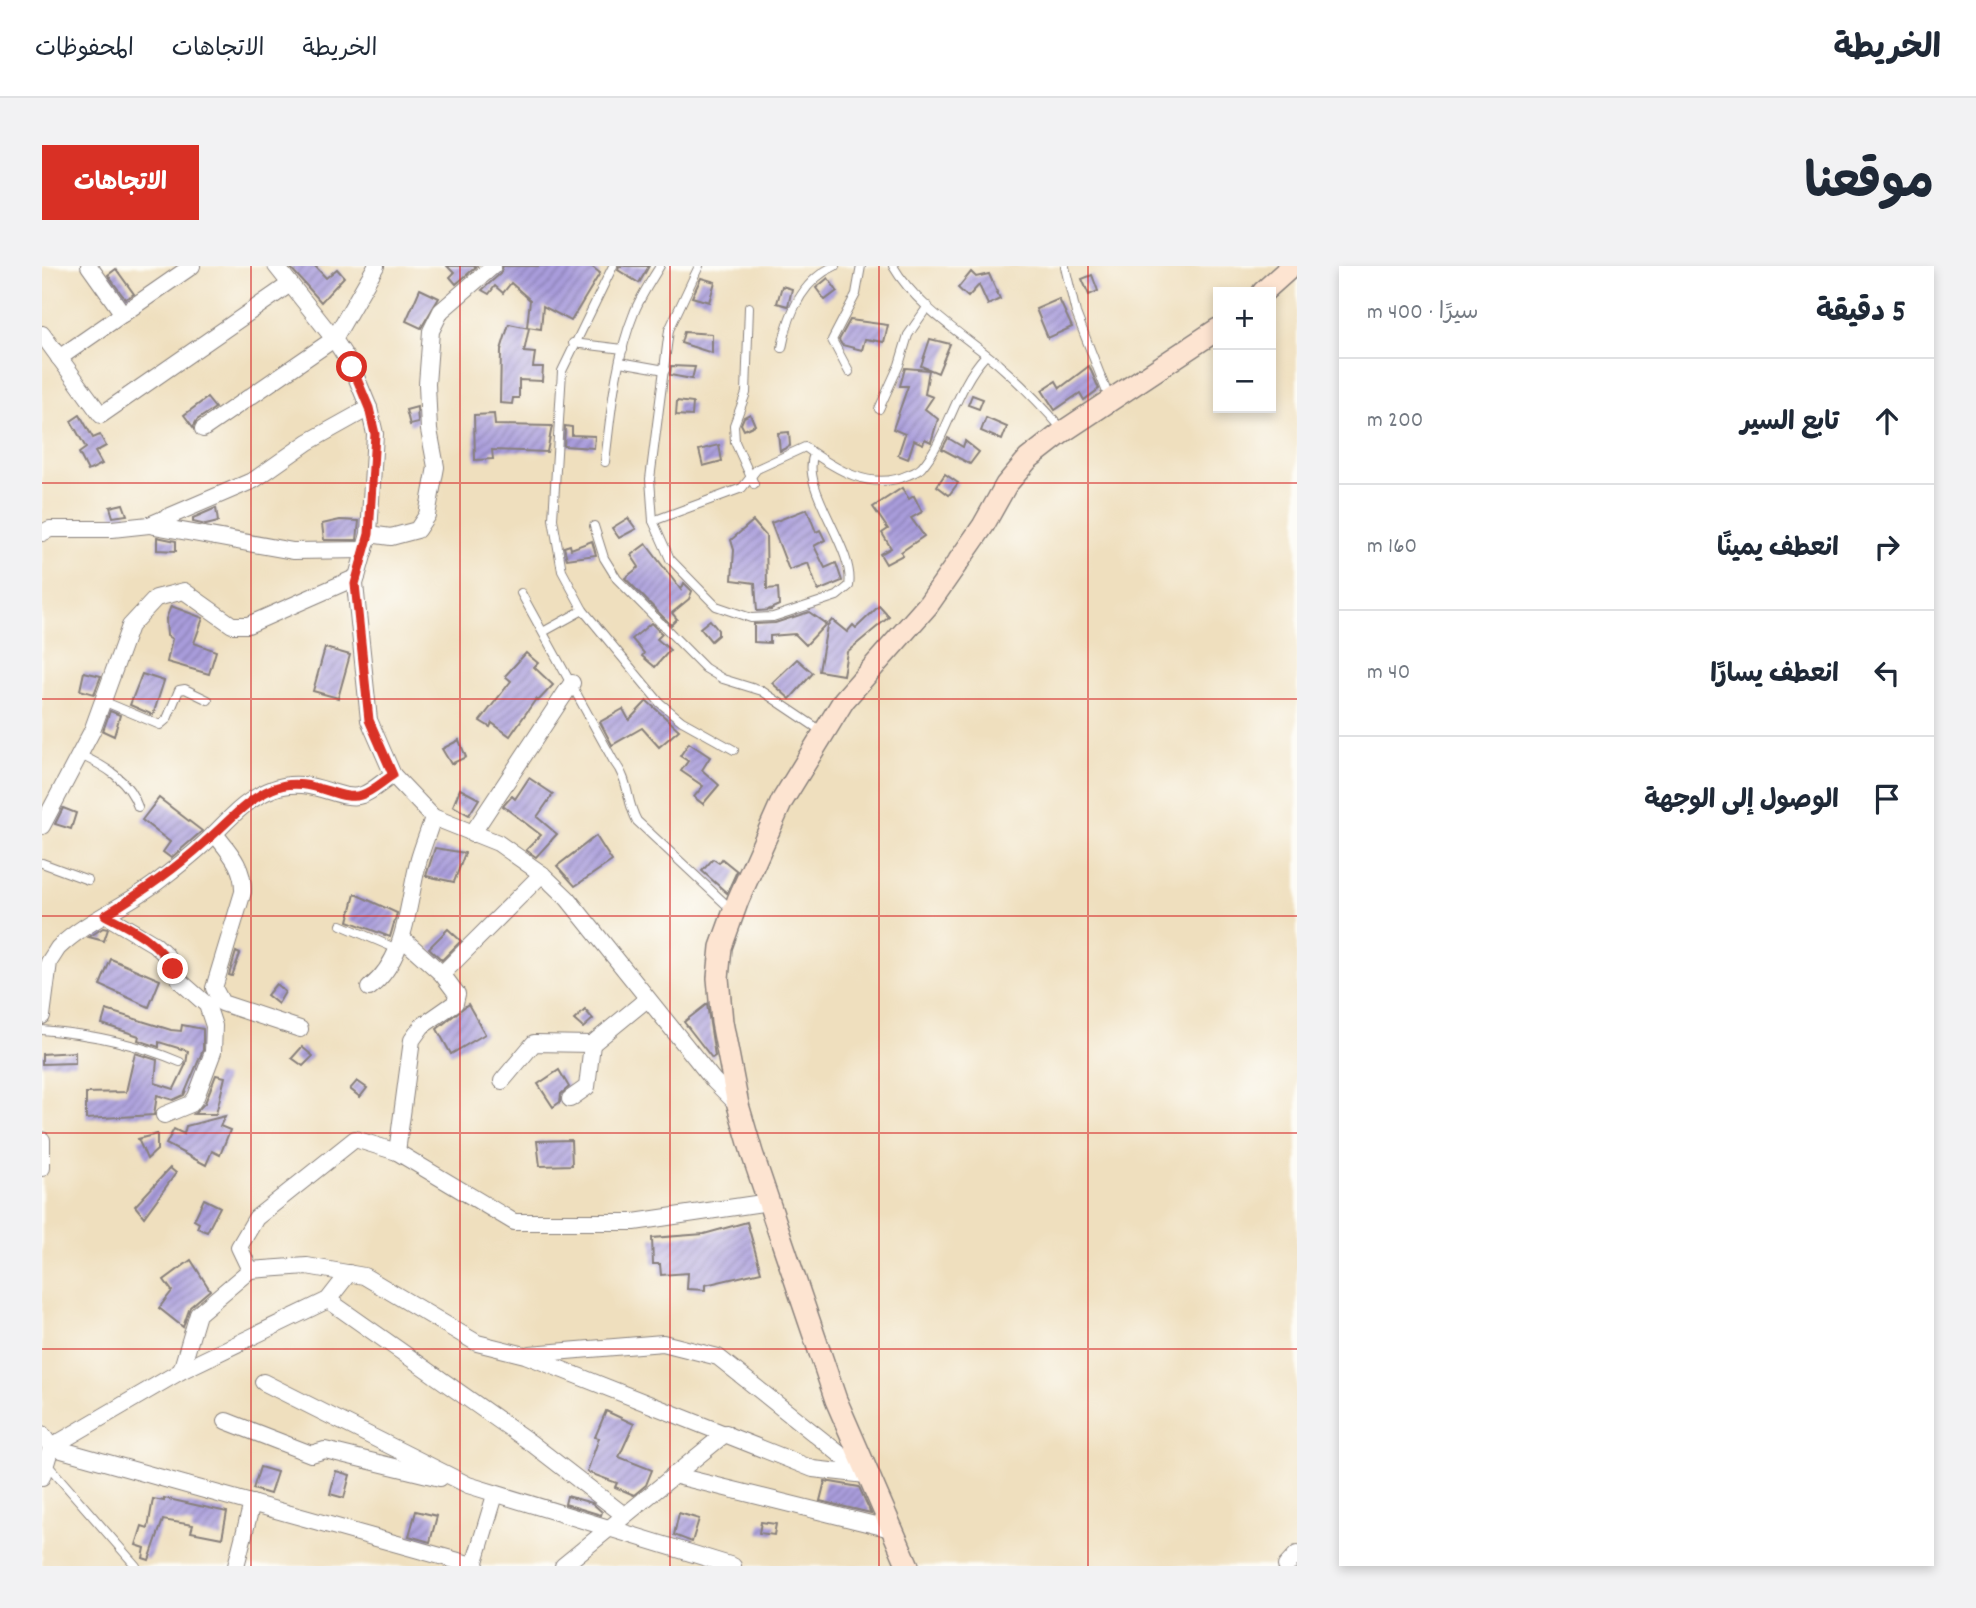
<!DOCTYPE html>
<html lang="ar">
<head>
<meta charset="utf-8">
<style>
  body { margin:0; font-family:Dekko,"Playpen Sans Arabic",sans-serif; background:#f2f2f3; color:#1f2937; direction:rtl }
  .controls { position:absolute; right:21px; top:21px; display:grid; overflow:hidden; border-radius:0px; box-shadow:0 4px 10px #0003 }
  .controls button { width:63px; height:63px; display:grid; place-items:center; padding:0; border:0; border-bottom:2px solid #e0e1e3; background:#fff; color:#1f2937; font:35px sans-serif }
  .stop { position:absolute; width:21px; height:21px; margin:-16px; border:5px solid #d93025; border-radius:50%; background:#fff }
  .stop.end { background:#d93025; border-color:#fff; box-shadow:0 2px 7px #0008 }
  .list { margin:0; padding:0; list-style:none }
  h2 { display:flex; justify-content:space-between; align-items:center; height:91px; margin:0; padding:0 28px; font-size:30px }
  h2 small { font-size:23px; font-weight:400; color:#747a83 }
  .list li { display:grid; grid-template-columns:46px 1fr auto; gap:21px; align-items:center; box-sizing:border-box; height:126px; padding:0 28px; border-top:2px solid #e0e1e3 }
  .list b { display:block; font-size:26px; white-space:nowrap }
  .list em { font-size:23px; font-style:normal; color:#747a83 }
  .icon { flex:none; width:38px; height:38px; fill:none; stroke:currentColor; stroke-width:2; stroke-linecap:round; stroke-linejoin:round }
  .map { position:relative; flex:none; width:1255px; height:1300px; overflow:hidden; direction:ltr; border-radius:0px }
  header { display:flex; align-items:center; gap:42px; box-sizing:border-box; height:98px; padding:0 35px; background:#fff; border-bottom:2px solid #e0e1e3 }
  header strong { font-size:33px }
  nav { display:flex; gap:38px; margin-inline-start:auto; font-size:24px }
  .intro { display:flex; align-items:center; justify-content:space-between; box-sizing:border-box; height:168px; padding:0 42px }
  h1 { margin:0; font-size:49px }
  .button { padding:18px 32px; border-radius:0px; background:#d93025; color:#fff; font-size:24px; font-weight:700 }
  main { display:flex; gap:42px; padding:0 42px }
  aside { flex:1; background:#fff; border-radius:0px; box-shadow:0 4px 10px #0003 }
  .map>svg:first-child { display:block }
</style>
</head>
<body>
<header>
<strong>الخريطة</strong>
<nav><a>الخريطة</a><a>الاتجاهات</a><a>المحفوظات</a></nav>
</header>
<div class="intro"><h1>موقعنا</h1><a class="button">الاتجاهات</a></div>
<main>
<aside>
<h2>5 دقيقة<small>سيرًا · 400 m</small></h2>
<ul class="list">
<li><svg class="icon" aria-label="ahead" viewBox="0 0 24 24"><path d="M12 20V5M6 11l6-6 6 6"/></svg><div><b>تابع السير</b></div><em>200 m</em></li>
<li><svg class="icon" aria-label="right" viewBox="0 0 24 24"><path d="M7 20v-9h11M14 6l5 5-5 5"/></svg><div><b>انعطف يمينًا</b></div><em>160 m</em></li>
<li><svg class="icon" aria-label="left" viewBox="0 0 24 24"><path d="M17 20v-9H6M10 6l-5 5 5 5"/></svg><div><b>انعطف يسارًا</b></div><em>40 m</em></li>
<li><svg class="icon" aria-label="arrive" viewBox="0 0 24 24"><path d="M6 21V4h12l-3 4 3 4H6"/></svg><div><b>الوصول إلى الوجهة</b></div></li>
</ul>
</aside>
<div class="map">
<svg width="1255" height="1300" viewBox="0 0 1255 1300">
  <defs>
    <pattern id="building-hatch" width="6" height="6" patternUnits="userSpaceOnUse" patternTransform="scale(1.75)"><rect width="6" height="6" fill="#a99cdb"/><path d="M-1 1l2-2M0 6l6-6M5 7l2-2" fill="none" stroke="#897fb3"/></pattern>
  </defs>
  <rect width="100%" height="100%" fill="#fdfcf7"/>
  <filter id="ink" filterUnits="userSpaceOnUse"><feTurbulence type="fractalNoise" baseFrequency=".0143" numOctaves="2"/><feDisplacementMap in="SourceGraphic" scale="14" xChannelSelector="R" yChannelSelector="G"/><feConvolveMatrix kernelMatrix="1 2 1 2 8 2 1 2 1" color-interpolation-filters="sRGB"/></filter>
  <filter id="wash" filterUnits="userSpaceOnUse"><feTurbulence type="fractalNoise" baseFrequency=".00686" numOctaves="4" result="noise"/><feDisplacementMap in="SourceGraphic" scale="28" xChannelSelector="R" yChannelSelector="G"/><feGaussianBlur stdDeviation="1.57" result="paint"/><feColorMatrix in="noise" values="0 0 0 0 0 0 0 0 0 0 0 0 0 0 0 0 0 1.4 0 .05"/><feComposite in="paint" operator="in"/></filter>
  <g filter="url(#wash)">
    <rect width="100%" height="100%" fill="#efdfbe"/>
    <g id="blocks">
      <g fill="url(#building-hatch)">
        <polygon points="247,0 273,0 284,12 295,3 302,11 279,36"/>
        <polygon points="405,0 435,0 414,18 408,11 412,7"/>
        <polygon points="461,0 549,0 558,7 529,55 501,40 499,63 485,61 488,34 469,17 461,27 453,20 447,28 440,24 458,8"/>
        <polygon points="577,0 607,0 597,17 576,4"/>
        <polygon points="74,3 92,28 83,33 66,9"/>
        <polygon points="929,6 934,11 947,8 958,33 946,39 937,19 926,31 916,22"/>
        <polygon points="1050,9 1056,25 1047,29 1040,13"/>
        <polygon points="659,12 673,16 667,36 650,31"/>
        <polygon points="786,12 795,25 783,34 774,22"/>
        <polygon points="740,20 750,23 746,40 735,37"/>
        <polygon points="378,23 397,32 379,62 364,55"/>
        <polygon points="1017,33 1030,61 1006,72 994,43"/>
        <polygon points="808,54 846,59 842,76 823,73 820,84 800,79 797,74"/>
        <polygon points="467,58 487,62 482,86 493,87 491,101 501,101 500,115 477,114 477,132 471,132 470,138 458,137 459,84"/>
        <polygon points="642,66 670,68 670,87 639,77"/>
        <polygon points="888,73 908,78 896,107 879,100"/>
        <polygon points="629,100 653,101 650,113 628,109"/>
        <polygon points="1047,100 1057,123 1042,134 1038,127 1013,144 1000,124 1014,115 1018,122"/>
        <polygon points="863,102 887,104 883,128 891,131 883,143 896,153 889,176 883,173 881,178 872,174 866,193 856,189 863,168 851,163 866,120 858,120"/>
        <polygon points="930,129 941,133 937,143 926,139"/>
        <polygon points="165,132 173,142 155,154 151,161 142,149"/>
        <polygon points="635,135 651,137 650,150 634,149"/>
        <polygon points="375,141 376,157 368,159 364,144"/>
        <polygon points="452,148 453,159 510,160 505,186 450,184 451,193 433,194 432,149"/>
        <polygon points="708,148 713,159 702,164 699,158 702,151"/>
        <polygon points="38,149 51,172 58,169 64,180 53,186 60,198 46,205 37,187 44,182 29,155"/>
        <polygon points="944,152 965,161 960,174 939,165"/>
        <polygon points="523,160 530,161 530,169 553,170 552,182 522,180"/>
        <polygon points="747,166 748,180 738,185 736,167"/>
        <polygon points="906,172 921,181 923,175 937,186 928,198 900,183"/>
        <polygon points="677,179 680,195 661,200 657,184"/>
        <polygon points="903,208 916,217 907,229 895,220"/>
        <polygon points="860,222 867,233 872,230 880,246 869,252 882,270 859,286 861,289 844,298 838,288 849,282 840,267 846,263 831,241"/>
        <polygon points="81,238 85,249 71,251 68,241"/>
        <polygon points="174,242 176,256 164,259 151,256 151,252"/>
        <polygon points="765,243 774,266 778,264 783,274 772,280 783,302 794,297 800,315 776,325 766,297 747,304 729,257"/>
        <polygon points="586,252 594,263 577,272 570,262"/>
        <polygon points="298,254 317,255 315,274 282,274 280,258"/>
        <polygon points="711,255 724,270 725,323 736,322 737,339 726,344 730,344 715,345 713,317 690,314 692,284 689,274"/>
        <polygon points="115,271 134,275 134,285 115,284"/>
        <polygon points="550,275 554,289 525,293 522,281 528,279 529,283"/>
        <polygon points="604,278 639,324 642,317 650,325 647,333 630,347 635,353 629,359 583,312 597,301 589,289"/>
        <polygon points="129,340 161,352 152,377 174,385 167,408 125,396 130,373 125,370 124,353"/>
        <polygon points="837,340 847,351 805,386 801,409 777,405 785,360 790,354 805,366 811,359 814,362"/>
        <polygon points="767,346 784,358 764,379 753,368 728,370 728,377 712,376 712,358 733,357"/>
        <polygon points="668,354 676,364 676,369 669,375 658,362"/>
        <polygon points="609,357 620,368 615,373 628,384 613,401 600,390 602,387 590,373"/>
        <polygon points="283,382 308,389 296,432 271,425"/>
        <polygon points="484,387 496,397 492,401 511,419 496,435 494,433 468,470 450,457 448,461 438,455 469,415 463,410"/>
        <polygon points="755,393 771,407 748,433 730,417"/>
        <polygon points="42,406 59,410 52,428 38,424"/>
        <polygon points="100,408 122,415 111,449 88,439"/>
        <polygon points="605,435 637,464 617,481 600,462 570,479 558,456 581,443 587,454"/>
        <polygon points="68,445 78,449 72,470 61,465"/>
        <polygon points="417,474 424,491 409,498 400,483"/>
        <polygon points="647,477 668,491 660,504 677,519 661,538 652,531 661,520 639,505 646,495 638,490"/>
        <polygon points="487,512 511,528 495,551 515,568 494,591 484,584 499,569 461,540 470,530 473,533"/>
        <polygon points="418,523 437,533 427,549 411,540"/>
        <polygon points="117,532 160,565 129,592 121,586 128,576 100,554"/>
        <polygon points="21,542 34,547 29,563 13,558"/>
        <polygon points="554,570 570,595 533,620 515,600"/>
        <polygon points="393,582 423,587 412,616 384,610"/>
        <polygon points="671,593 677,597 680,593 695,605 685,627 660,605"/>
        <polygon points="313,628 355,647 348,671 306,655"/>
        <polygon points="61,662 66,663 62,675 47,671"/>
        <polygon points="406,663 419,675 400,694 387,682"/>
        <polygon points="194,686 198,688 190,710 187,709"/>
        <polygon points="69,693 118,714 107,741 58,719"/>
        <polygon points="234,718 243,726 236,738 225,729"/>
        <polygon points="426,738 443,768 409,788 395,763"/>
        <polygon points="665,738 673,790 670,792 642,756"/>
        <polygon points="64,744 129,764 139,765 140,759 161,763 161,784 142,829 131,834 115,829 112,849 44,853 44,827 84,826 93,787 115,794 113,817 132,823 144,798 146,785 117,776 117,781 96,774 97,770 60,758"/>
        <polygon points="543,744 551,753 541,762 532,754"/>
        <polygon points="260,781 271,790 261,800 250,792"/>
        <polygon points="33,786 33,797 0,798 0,788"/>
        <polygon points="517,804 527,821 519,828 518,836 511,841 496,818"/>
        <polygon points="174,809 183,811 174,848 152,848 163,837"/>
        <polygon points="315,815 325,822 318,831 308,823"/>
        <polygon points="183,850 178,860 188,864 178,889 170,885 164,899 124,878 132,863 142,868 144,860"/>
        <polygon points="115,868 115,884 105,893 96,873"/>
        <polygon points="529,874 530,899 498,900 495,875"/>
        <polygon points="128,902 134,907 102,951 93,940"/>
        <polygon points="162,933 178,941 165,966 155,962 157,957 152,954"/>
        <polygon points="705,956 719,1006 663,1019 663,1024 645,1023 646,1007 619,1009 618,998 611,998 610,972 662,968"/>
        <polygon points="149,994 168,1024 148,1041 141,1061 117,1042 130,1025 122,1014"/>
        <polygon points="564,1145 592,1158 577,1191 610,1204 604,1219 592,1229 573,1221 575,1217 545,1206 557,1172 553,1171"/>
        <polygon points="218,1201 235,1206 228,1228 211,1223"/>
        <polygon points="294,1205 308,1209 302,1232 288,1228"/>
        <polygon points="783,1215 817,1221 829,1247 778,1235"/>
        <polygon points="525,1230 550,1237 560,1246 559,1249 523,1238"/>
        <polygon points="122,1232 185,1246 180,1272 149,1266 151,1259 121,1254 107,1294 101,1292 103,1282 94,1279 100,1260 106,1262 111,1233 122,1235"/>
        <polygon points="374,1245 395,1250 388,1276 367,1270"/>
        <polygon points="637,1247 657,1253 650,1276 632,1269"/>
        <polygon points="719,1256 734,1258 732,1269 717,1267"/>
      </g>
    </g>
  </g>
  <g filter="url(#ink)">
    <use href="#blocks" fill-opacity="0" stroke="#88807c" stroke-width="2"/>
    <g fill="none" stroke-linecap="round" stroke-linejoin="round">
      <g stroke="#88807c" stroke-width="10">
        <g id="lane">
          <polyline points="571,0 520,105 511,253 520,305 541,344 618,437 640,455 692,484"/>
          <path d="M 657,0 L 627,64 L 608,213 L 611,255 L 628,293 L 674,340 L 709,352 L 731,351 L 795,330 L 807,320 C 814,283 757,222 772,188"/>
          <path d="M 851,0 C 874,40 920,68 955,97 C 978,117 1000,139 1020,163"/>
          <polyline points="1023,1 1034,47 1068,134"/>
          <polyline points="707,41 704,127 692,159 693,176 712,218"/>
          <polyline points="531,77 581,83"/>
          <path d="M 740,82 C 746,49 760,14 793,0"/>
          <polyline points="578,96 623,104"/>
          <polyline points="807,106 790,74 814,28 819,0"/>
          <polyline points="837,143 857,99 866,69 886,40"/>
          <path d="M 563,196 C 569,147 573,94 592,47 C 598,31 609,15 618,0"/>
          <path d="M 611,255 L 700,222 L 715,203 L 763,181 C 793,203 829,226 866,209 C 871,207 877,205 880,201 C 906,171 913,122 944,89"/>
          <polyline points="552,260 562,292 575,313 663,402 681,413 720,425 781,466"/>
          <path d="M 479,327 L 571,494 C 589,517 583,533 595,555 L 691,645"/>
          <polyline points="501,366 541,344"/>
          <polyline points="61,435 118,459 125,453 137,424 143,423 166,434"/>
          <path d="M 38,489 C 63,500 87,514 96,541"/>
          <polyline points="0,597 46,614"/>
          <polyline points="299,659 355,683"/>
          <path d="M 0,764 C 48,768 94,777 138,796"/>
          <polyline points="4,1197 94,1300"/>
        </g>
      </g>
      <g stroke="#88807c" stroke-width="18">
        <g id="street">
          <polyline points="47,0 81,48"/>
          <polyline points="234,0 292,73 310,101 327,142 333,168 327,268 313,318 327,454 351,509 391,551 456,577 500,608 526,633 672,815 696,839"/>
          <polyline points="0,68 59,149 248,18"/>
          <polyline points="17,92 150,0"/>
          <polyline points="161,163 292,73 334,0"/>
          <polyline points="107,259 251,285 323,284"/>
          <polyline points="0,267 8,263 70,263 107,259 212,214 266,176 327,142"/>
          <polyline points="327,268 349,271 375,264 385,249 394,201 387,164 385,118 389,65 399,45 451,0"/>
          <polyline points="0,560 50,465 88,360 114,332 142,325 190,359 206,359 315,311"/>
          <path d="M 173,568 C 188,587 202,601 201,626 L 172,722 L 180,737 L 258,763"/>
          <polyline points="430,568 530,417"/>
          <polyline points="63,649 112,678 124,689 139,716 165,739 172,760 171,786 154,831 149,838 122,849"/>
          <polyline points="400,708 500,608"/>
          <path d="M 327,722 C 366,692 365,636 377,593 C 381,579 387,565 391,551"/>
          <path d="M 0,750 L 7,696 L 16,682 C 46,653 87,639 119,613 C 137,599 156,585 172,568 C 190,550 206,532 231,523 C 268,508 298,537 320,529 C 330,526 341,515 351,509"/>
          <polyline points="460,815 492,777 550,778 605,733"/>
          <polyline points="528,833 545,821 550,778"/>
          <polyline points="0,874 0,902"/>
          <polyline points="355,886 370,774 380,760 413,737 415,728 400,708 360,672"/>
          <polyline points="727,936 592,956 472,956 355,886 313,873 214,952 197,981 208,1004 265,1000 322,1010 435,1077 483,1089 771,1203 824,1209"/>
          <polyline points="286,1034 489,1177 582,1249"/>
          <polyline points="488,1088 621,1077 676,1091 824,1209"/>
          <polyline points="139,1105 156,1048 208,1004"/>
          <polyline points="221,1116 426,1219 691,1300"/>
          <polyline points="184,1155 269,1188 283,1184 398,1212"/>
          <polyline points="0,1168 9,1181 434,1300"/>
          <polyline points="631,1209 849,1263"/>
          <polyline points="0,1211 9,1181 139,1105 286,1034 307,1007"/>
          <polyline points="432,1299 453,1229"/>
          <polyline points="194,1300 210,1237"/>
          <polyline points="521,1300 684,1167"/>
          <polyline points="1244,1300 1255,1288"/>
        </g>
      </g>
      <g stroke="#88807c" stroke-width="24">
        <g id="secondary">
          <polyline points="1221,26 1250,0"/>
          <polyline points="866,1300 794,1134 710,887 696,839 680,756 676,712 679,681 696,634 740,535 802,434 886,339 941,260 964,219 986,193 1022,165 1176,63"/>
        </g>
      </g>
      <use href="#lane" stroke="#fff" stroke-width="8"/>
      <use href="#street" stroke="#fff" stroke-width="16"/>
      <use href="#secondary" stroke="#fde4d1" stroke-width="21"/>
    </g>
  </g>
  <g fill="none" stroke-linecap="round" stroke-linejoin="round" filter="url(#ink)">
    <path stroke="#d93025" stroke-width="9" d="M 131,703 C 117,675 90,663 63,649 C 99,627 132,604 163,576 C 186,557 202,535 230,523 C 267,507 297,537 319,529 C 330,526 341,515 351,509 L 327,454 L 313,318 L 327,268 L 333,168 L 327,142 L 310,101"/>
  </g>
  <path fill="none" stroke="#d62828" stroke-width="2" stroke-opacity="0.55" d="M 209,0 L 209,1300M 418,0 L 418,1300M 628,0 L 628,1300M 837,0 L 837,1300M 1046,0 L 1046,1300M 0,217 L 1255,217M 0,433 L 1255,433M 0,650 L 1255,650M 0,867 L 1255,867M 0,1083 L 1255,1083"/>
</svg>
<div class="controls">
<button>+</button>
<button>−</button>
</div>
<div class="stop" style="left:310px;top:101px"></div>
<div class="stop end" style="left:131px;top:703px"></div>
</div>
</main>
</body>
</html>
